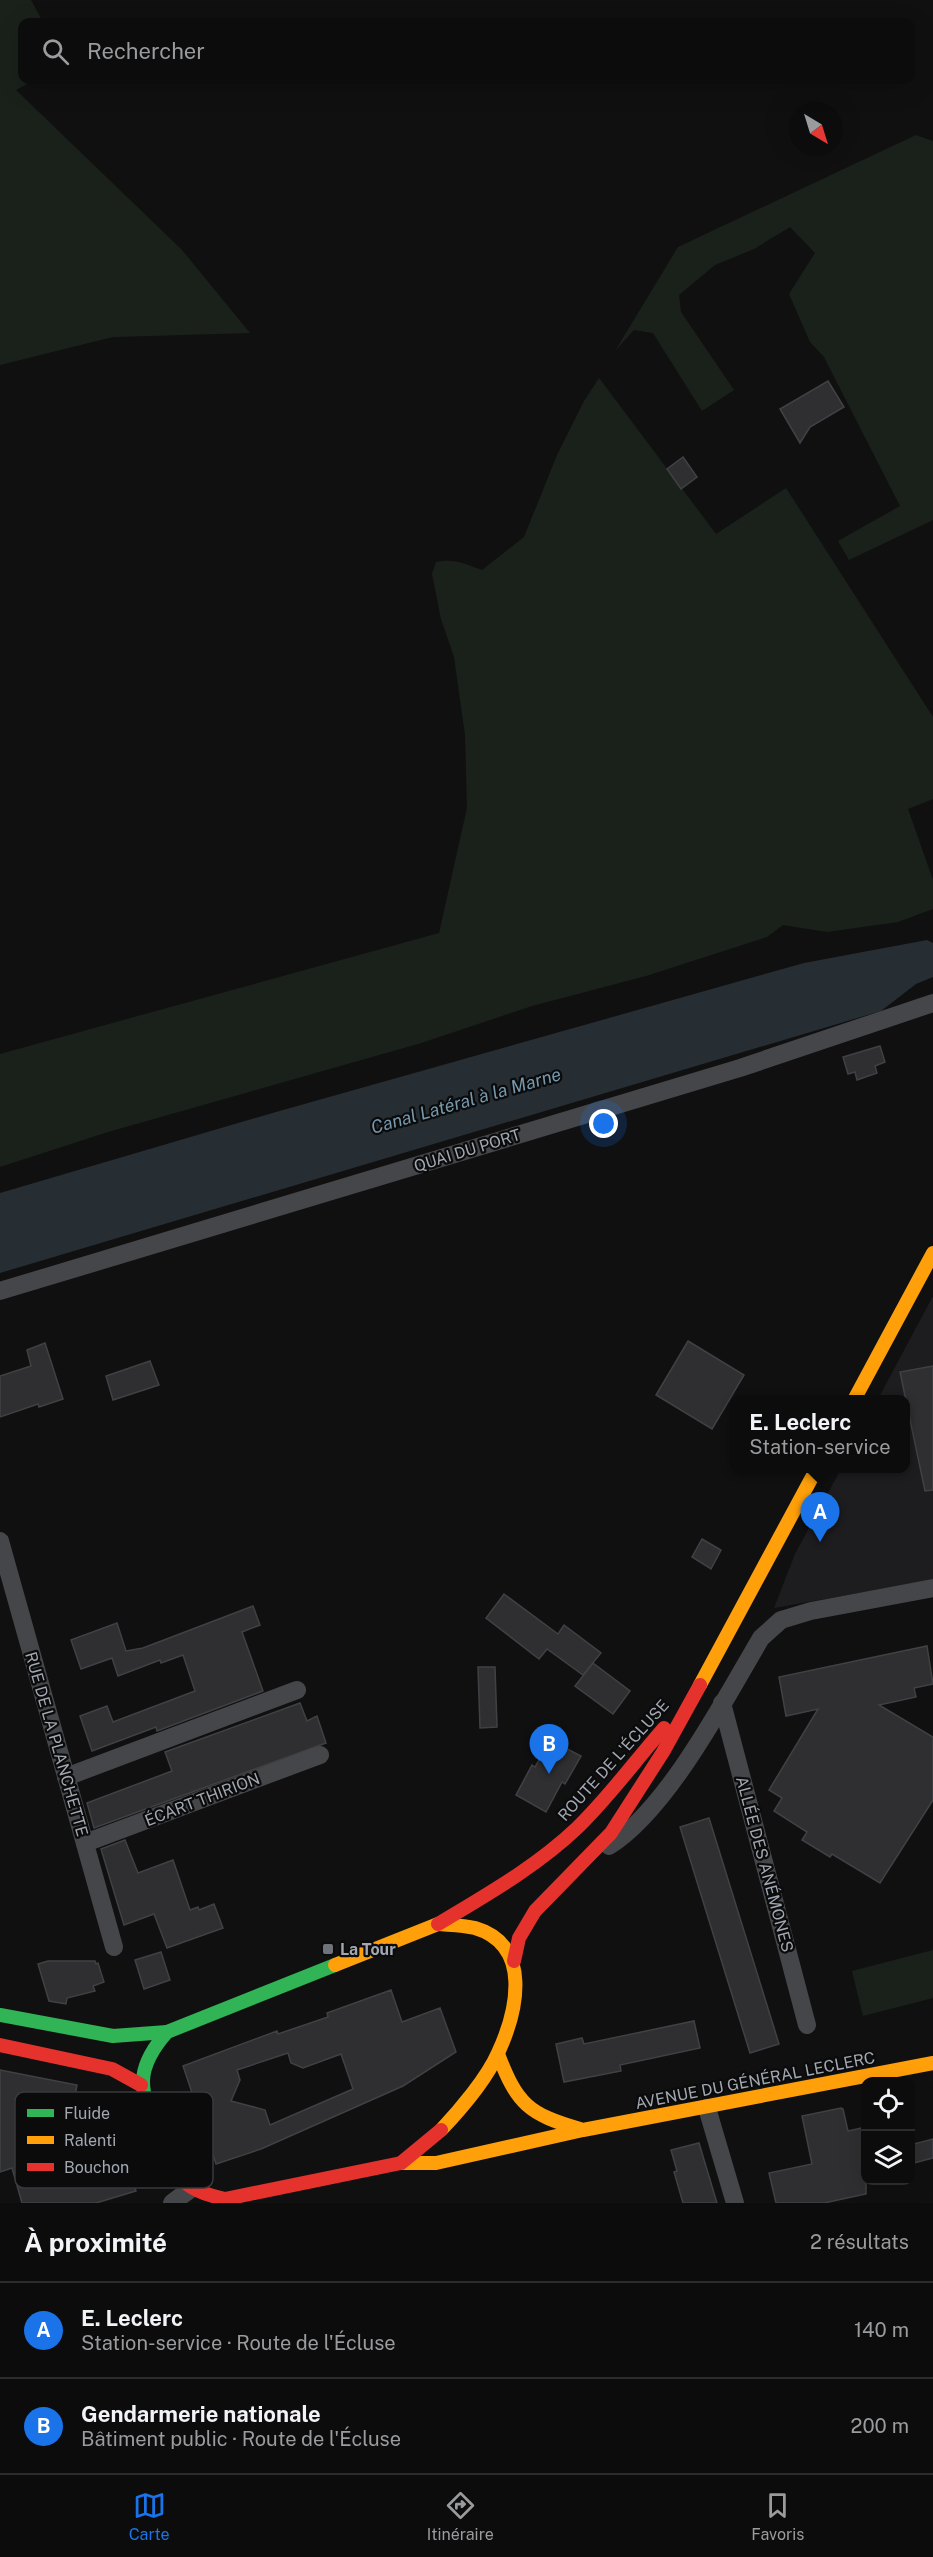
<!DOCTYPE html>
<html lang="fr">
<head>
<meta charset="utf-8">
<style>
  body { margin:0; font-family:"Public Sans",sans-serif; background:#1a1a1b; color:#f1f3f6 }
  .controls { position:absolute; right:18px; bottom:18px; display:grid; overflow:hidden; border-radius:12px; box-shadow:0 6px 24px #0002 }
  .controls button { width:54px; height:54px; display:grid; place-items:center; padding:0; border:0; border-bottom:2px solid #2c2c2e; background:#0c0c0d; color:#f1f3f6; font:30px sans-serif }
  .compass { position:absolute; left:789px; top:102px; width:54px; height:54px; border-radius:50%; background:#0c0c0d; box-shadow:0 6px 24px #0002; rotate:142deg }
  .you { position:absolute; left:604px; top:1124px; width:21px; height:21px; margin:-15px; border:4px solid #fff; border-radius:50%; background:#1a73e8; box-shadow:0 0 0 9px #1a73e833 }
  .badge { display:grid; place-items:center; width:39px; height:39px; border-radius:50%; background:#1a73e8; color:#fff; font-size:20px; font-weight:700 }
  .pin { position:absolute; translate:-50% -50px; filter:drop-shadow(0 2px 3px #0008) }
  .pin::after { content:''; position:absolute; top:32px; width:21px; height:18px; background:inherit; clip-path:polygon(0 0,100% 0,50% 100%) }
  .popup { position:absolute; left:730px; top:1395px; width:180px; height:78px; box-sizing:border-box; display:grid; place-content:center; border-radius:12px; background:#0c0c0d; filter:drop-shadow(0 2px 4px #0005); font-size:20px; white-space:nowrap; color:#9a9b9d }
  .popup b { font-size:22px; color:#f1f3f6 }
  .popup::after { content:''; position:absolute; left:50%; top:100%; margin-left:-12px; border:12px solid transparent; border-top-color:#0c0c0d }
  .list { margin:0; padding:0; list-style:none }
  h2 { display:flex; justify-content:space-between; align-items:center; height:78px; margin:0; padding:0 24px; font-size:26px }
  h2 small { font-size:20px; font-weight:400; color:#9a9b9d }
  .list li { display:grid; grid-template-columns:39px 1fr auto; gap:18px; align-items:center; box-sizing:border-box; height:96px; padding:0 24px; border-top:2px solid #2c2c2e }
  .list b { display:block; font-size:22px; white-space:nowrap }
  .list p { margin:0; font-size:20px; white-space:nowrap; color:#9a9b9d }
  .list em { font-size:20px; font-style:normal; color:#9a9b9d }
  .icon { flex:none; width:33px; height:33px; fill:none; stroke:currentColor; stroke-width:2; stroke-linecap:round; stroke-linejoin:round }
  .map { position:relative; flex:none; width:933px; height:2203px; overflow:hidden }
  .search { position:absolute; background:#0c0c0d; box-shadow:0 6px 24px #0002; left:18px; right:18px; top:18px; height:66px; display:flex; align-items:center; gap:15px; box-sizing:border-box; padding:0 21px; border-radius:12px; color:#9a9b9d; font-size:22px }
  .sheet { height:270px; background:#0c0c0d }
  nav { display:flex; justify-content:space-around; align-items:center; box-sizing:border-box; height:84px; border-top:2px solid #2c2c2e; background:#0c0c0d; font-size:16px; color:#9a9b9d }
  nav a { display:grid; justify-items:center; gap:3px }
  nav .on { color:#1a73e8 }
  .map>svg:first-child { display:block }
</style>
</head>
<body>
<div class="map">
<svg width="933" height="2203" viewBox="0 0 933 2203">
  <rect width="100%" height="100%" fill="#101011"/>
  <polygon fill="#1d1d1f" points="933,1296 933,1580 774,1608 795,1554 841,1469 906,1468 906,1400 878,1399"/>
  <g fill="#1a211b">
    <polygon points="0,0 31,0 43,22 22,22 22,80 34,80 16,90 182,250 250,333 113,337 0,365"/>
    <polygon points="916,135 933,141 933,520 849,560 838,541 900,506 824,357 810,342 789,294 815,253 790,227 754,249 715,265 679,295 681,312 734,390 702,411 653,333 634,330 615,351 678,247"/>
    <path d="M 599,378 L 716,534 L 786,488 L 933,717 L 933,799 L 908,809 L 933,880 L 933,909 L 898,922 L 827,932 L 783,925 L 767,937 L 646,976 L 532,1006 L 418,1044 L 108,1132 L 0,1167 L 0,1054 L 439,933 L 467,808 L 465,735 L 454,657 L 441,619 L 432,574 L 436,562 C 455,558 465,564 482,570 L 524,537 L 557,455 L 584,401 Z"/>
    <polygon points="933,1950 933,1998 863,2016 852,1971"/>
  </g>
  <polygon fill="#262e33" points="927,940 933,943 933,977 916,984 881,1011 0,1273 0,1193 276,1112 804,963"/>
  <g fill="#2f2f31" stroke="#404144" stroke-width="1.5" fill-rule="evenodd">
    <polygon points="828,381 844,407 810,427 800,443 780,409"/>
    <polygon points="683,457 697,477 681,489 667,469"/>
    <polygon points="880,1046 885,1062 875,1066 877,1073 857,1080 855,1072 848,1074 843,1057"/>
    <polygon points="688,1341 744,1375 712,1429 656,1395"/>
    <polygon points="45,1343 63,1399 39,1407 38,1404 0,1417 0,1376 31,1366 27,1350"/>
    <polygon points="150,1361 159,1385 113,1400 106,1376"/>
    <polygon points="933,1366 933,1490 925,1491 900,1372"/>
    <polygon points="702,1539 721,1550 711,1569 692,1557"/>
    <polygon points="504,1594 558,1634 564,1625 601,1653 583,1675 547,1649 539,1659 486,1618"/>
    <polygon points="253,1606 260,1625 242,1632 263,1691 157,1731 156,1727 92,1751 80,1716 107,1706 113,1722 195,1691 183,1655 161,1663 160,1660 118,1676 112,1658 81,1669 71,1640 117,1623 126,1651 143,1648"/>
    <polygon points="927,1646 933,1684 914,1688 916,1697 879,1705 933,1737 933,1800 880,1883 832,1854 830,1857 802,1840 807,1832 774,1811 782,1798 769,1790 818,1709 786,1716 779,1677"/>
    <polygon points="593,1663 630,1691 613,1714 575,1686"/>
    <polygon points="478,1667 495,1667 497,1727 480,1728"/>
    <polygon points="300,1703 307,1721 317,1716 326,1743 94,1828 87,1803 172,1771 165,1752"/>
    <polygon points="550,1740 581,1756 565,1784 562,1782 546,1812 516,1795 532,1765 535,1767"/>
    <polygon points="709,1818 779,2044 750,2053 680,1827"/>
    <polygon points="125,1840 138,1873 173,1860 190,1910 198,1907 199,1910 214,1904 223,1928 167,1948 154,1914 124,1925 101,1849"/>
    <polygon points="161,1952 170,1980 144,1989 135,1960"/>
    <polygon points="48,1961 95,1961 96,1964 98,1963 104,1982 93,1986 95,1991 67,1998 66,2004 49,2001 38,1964"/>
    <path d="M 391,1990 L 402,2022 L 440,2008 L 456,2052 L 403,2086 L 261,2149 L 216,2164 L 183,2066 L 277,2031 L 278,2034 L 328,2017 L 327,2013 ZM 288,2053 L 291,2063 L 303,2068 L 341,2054 L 353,2089 L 270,2125 L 265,2110 L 231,2101 L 240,2080 L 237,2070 Z"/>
    <polygon points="694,2021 700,2048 620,2065 621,2071 564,2082 556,2044 582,2038 584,2044"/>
    <polygon points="0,2070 77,2085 65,2149 94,2139 99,2156 104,2155 106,2161 125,2155 136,2191 96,2203 22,2203 12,2168 0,2172"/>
    <polygon points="841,2108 843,2109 848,2131 866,2127 866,2194 824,2203 776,2203 769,2173 812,2164 802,2116"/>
    <polygon points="933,2139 933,2158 910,2164 910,2145"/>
    <polygon points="699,2143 717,2203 683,2203 674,2172 677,2171 671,2150"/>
  </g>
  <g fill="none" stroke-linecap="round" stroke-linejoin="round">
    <g stroke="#454649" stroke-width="18">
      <polyline points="0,1291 740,1068 933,1003"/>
      <polyline points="0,1541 114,1947"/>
      <polyline points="722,1703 807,2025"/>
      <polyline points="66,1777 297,1690"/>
      <polyline points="85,1843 320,1755"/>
      <path d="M 609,1846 C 668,1809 725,1699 761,1638 L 781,1620 L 811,1611 L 933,1588"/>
      <polyline points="707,2108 735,2203"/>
      <polyline points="172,2203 192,2188"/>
    </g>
    <g stroke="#30b455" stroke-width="14">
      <polyline points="0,2015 113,2036 167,2032"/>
      <path d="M 165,2149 C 146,2098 126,2079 167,2032 L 335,1965"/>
    </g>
    <g stroke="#ff9f0a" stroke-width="14">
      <polyline points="854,1400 933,1253"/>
      <polyline points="700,1685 817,1468"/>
      <path d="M 438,1924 C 450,1925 463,1925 475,1928 C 533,1945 517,2012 498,2053 C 487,2078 460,2110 441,2130"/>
      <polyline points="335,1965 438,1924"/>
      <path d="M 498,2054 C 517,2104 528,2114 580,2129"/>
      <polyline points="401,2163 436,2163 583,2130 933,2063"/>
    </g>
    <g stroke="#e5322d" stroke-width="14">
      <path d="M 438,1924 C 486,1895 536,1867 577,1828 C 609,1797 635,1761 664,1728"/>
      <polyline points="514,1961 519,1938 535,1911 611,1833 663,1752 700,1685"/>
      <polyline points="0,2045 112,2069 141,2085"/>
      <path d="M 165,2149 C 177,2182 191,2192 225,2199 L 401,2163 L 441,2130"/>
    </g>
  </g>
  <rect fill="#6e737a" stroke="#0b0b0c" stroke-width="2" x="322" y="1943" width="12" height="12" rx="3"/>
  <g text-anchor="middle" stroke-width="4.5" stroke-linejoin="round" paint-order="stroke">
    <g font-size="16" fill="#a1a8b2" stroke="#0b0b0c">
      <text transform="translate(467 1150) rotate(-17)" y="6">QUAI DU PORT</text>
      <text transform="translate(57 1744) rotate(74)" y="6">RUE DE LA PLANCHETTE</text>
      <text transform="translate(613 1760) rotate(-48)" y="6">ROUTE DE L'ÉCLUSE</text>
      <text transform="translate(202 1799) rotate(-21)" y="6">ÉCART THIRION</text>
      <text transform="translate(765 1864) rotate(75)" y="6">ALLÉE DES ANÉMONES</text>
      <text transform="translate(755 2080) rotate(-11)" y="6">AVENUE DU GÉNÉRAL LECLERC</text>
    </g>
    <g font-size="16" font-weight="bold" fill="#a1a8b2" stroke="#0b0b0c" text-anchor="start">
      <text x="340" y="1955">La Tour</text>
    </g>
    <g font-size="18" font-style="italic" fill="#7799ae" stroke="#0b0b0c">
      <text transform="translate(466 1101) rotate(-16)" y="6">Canal Latéral à la Marne</text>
    </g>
  </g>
  <rect x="15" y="2092" width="198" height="96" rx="9" fill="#0b0b0c" stroke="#383a3e" stroke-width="1.5"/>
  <rect x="27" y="2109" width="27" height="8" fill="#30b455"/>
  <rect x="27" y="2136" width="27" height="8" fill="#ff9f0a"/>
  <rect x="27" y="2163" width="27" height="8" fill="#e5322d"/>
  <g font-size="16" fill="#a1a8b2">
    <text x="64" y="2119">Fluide</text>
    <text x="64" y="2146">Ralenti</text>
    <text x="64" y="2173">Bouchon</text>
  </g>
</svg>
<div class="controls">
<button><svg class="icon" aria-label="locate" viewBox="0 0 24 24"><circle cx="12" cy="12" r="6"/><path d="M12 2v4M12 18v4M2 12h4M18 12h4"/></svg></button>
<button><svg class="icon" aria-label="layers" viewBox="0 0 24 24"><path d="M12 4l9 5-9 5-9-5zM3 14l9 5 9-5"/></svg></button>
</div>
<svg class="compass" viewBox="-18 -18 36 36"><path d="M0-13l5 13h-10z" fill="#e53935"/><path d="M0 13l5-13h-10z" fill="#9a9b9d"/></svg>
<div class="you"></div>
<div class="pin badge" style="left:820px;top:1542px">A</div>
<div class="popup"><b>E. Leclerc</b>Station-service</div>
<div class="pin badge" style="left:549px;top:1774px">B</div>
<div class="search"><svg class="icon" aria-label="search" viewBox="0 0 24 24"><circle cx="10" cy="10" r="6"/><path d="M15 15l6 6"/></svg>Rechercher</div>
</div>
<section class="sheet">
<h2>À proximité<small>2 résultats</small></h2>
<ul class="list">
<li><span class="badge">A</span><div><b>E. Leclerc</b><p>Station-service · Route de l'Écluse</p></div><em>140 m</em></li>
<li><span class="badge">B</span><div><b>Gendarmerie nationale</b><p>Bâtiment public · Route de l'Écluse</p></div><em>200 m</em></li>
</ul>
</section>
<nav>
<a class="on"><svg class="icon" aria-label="map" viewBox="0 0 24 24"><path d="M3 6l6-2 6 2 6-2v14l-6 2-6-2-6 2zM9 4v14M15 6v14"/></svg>Carte</a>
<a><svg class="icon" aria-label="directions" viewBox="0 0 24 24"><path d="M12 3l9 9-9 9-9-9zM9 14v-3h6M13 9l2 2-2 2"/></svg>Itinéraire</a>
<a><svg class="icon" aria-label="saved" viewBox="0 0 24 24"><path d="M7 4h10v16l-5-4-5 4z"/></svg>Favoris</a>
</nav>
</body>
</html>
